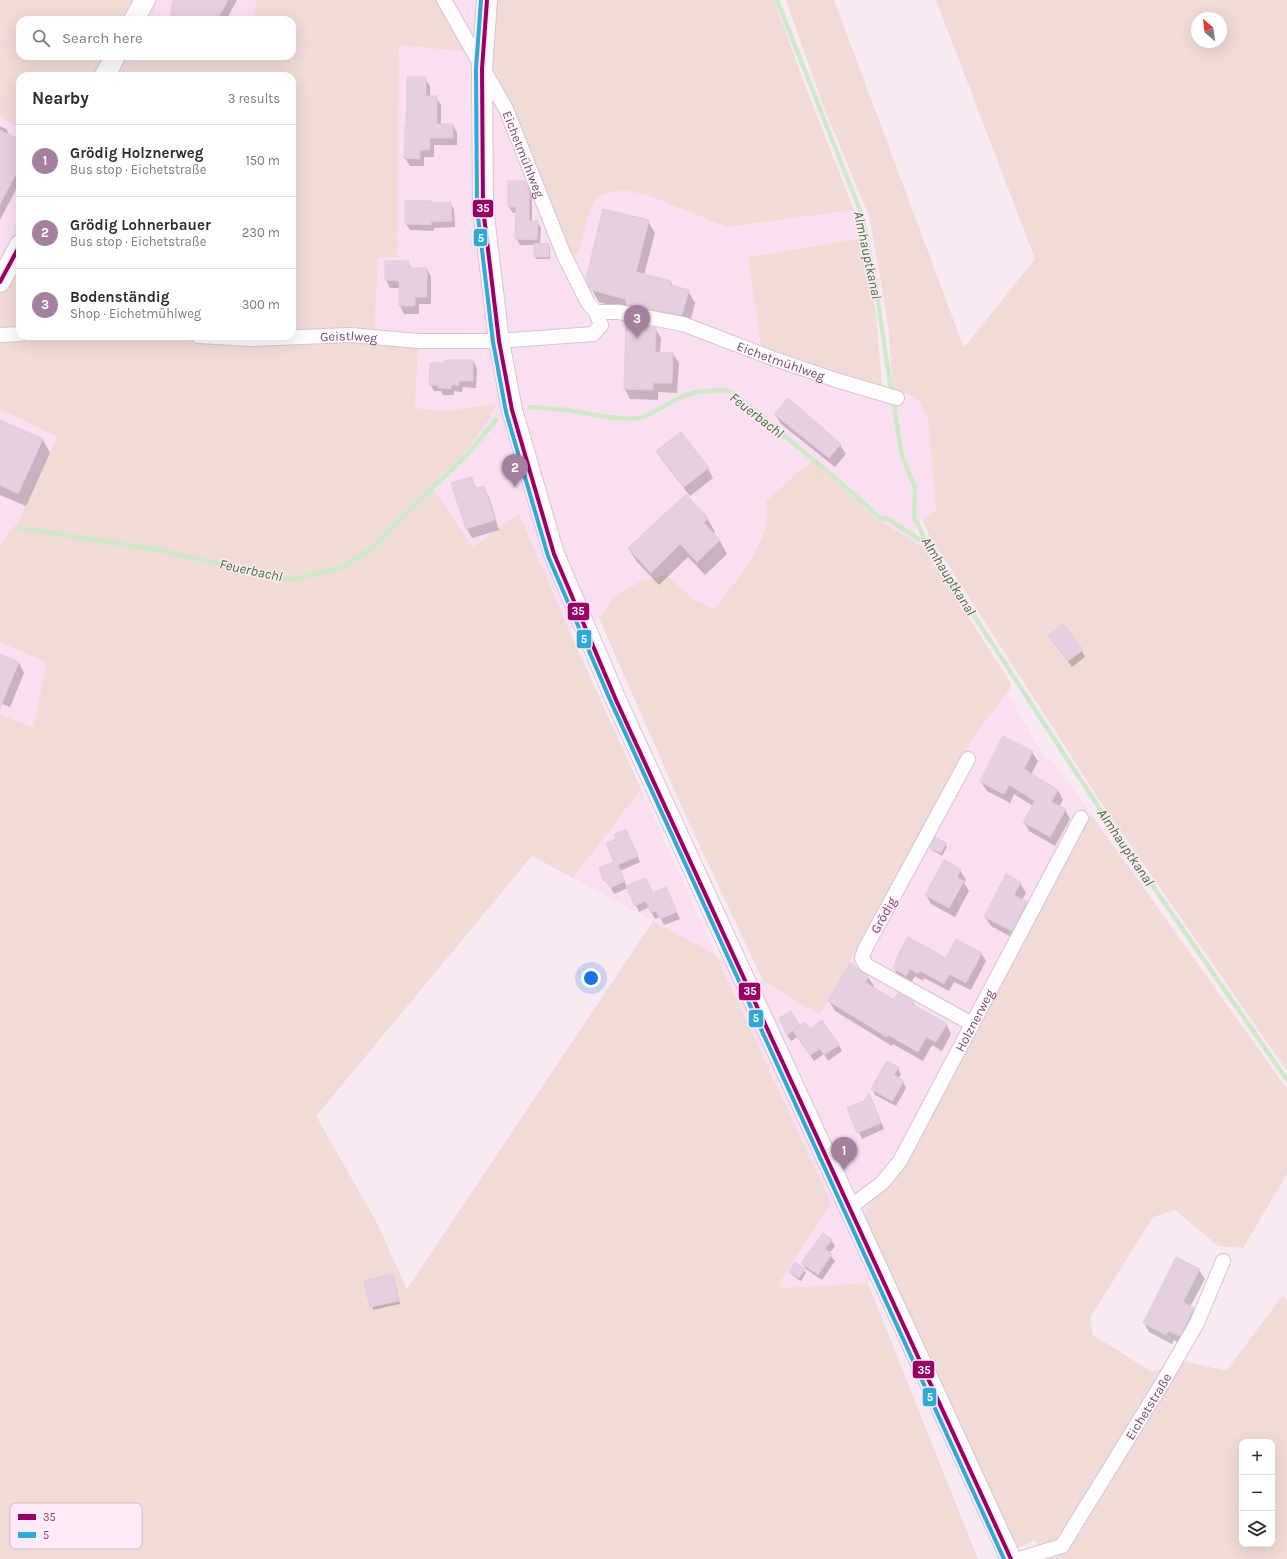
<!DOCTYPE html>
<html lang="en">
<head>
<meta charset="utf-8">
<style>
  body { margin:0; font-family:Karla,sans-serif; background:#f7f7f7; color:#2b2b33 }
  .controls { position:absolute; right:12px; bottom:12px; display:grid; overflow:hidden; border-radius:8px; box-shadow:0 4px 16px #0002 }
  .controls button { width:36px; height:36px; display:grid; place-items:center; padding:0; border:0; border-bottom:1px solid #e1e1e2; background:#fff; color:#2b2b33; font:20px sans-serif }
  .compass { position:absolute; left:1191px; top:12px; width:36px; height:36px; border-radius:50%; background:#fff; box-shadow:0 4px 16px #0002; rotate:332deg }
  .you { position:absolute; left:591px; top:978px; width:14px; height:14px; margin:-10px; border:3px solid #fff; border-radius:50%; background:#1a73e8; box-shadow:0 0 0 6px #1a73e833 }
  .badge { display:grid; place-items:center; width:26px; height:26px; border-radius:50%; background:#a4809f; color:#fff; font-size:13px; font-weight:700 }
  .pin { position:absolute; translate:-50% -33px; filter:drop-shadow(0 1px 2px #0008) }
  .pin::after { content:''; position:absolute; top:21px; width:14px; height:12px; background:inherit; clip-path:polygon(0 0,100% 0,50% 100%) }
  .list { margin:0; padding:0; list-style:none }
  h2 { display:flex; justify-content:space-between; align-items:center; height:52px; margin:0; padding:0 16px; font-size:17px }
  h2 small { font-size:13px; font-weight:400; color:#7c7c81 }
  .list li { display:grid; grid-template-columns:26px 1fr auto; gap:12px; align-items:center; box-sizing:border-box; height:72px; padding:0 16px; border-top:1px solid #e1e1e2 }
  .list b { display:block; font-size:15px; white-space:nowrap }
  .list p { margin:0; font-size:13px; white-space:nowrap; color:#7c7c81 }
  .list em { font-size:13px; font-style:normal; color:#7c7c81 }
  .icon { flex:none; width:22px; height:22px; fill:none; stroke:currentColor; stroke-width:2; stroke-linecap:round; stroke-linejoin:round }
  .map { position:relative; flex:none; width:1287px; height:1559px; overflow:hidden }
  .search { position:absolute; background:#fff; box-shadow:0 4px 16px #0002; left:16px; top:16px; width:280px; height:44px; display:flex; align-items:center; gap:10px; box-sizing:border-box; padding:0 14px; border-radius:12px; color:#7c7c81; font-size:15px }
  .panel { position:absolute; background:#fff; box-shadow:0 4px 16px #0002; left:16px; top:72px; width:280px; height:268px; border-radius:12px }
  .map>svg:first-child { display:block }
</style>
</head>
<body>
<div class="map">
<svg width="1287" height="1559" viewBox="0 0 1287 1559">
  <rect width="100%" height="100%" fill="#f8e9f3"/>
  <g fill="#fadff1">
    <polygon points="155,0 256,0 253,20 143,20"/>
    <polygon points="437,0 495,0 589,212 594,202 604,194 625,190 652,197 727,227 854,210 862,238 748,257 761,346 906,395 916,397 928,417 936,511 922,519 914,531 924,548 877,519 812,460 766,501 768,518 754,555 739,577 714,609 695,600 665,575 639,582 612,599 599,618 569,630 520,514 473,547 433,489 461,459 496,405 446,411 415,408 417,346 374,342 378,257 397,256 399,45 466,52"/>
    <polygon points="0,116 20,130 20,220 0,259"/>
    <polygon points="0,409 57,437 18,522 0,544"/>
    <polygon points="0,642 46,662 34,728 0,714"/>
    <polygon points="1007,693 1047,762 1051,758 1091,814 896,1175 887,1274 868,1283 781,1288 716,955 573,878 641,789 716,955 820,1015 978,729"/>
  </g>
  <g fill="#f1dbd7" fill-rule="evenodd">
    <polygon points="0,0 155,0 143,20 20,20 20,56 292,56 292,20 253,20 256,0 437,0 466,52 399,45 397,257 378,258 374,341 418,346 415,408 446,411 496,404 489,419 461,459 433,489 473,547 519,513 569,630 641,789 573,878 532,856 316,1116 376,1221 407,1289 653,921 716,955 831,1203 780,1282 781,1288 868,1283 978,1559 0,1559 0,714 34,728 46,662 0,642 0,544 18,522 57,437 0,409 0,259 20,220 20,336 292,336 292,76 20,76 20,130 0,116"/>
    <polygon points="495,0 774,0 803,80 854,210 727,227 652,197 625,190 604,194 594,201 589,212 578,254 570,255 514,118 491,66"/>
    <path d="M 786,0 L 834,0 L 964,348 L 1035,259 L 936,0 L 1287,0 L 1287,1071 L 1100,801 L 929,535 L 922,519 L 936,511 L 928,417 L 916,397 L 893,391 L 889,334 L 881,282 L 869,216 L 824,108 ZM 1197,18 L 1221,18 L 1221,42 L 1197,42 Z"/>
    <polygon points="862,238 876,313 882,387 761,346 748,257"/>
    <path d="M 812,460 L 877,519 L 924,548 L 1012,685 L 1007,693 L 978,730 L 820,1015 L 763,981 L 685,814 L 599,618 L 612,599 L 639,582 L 665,575 L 695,600 L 714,609 C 735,582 760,554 767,519 C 768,514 766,507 766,501 Z"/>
    <path d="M 1091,814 L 1287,1089 L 1287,1174 L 1243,1248 L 1218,1246 L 1175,1210 L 1153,1217 L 1090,1318 L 1093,1335 L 1152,1372 L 1184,1361 L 1226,1371 L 1283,1295 L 1287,1301 L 1287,1559 L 1046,1559 L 1035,1540 L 1018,1548 L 887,1274 L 864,1216 L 871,1198 L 896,1175 ZM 1242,1442 L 1272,1442 L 1272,1544 L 1242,1544 Z"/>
  </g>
  <g fill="#0003">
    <polygon points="174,0 237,0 226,20 173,20 171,18"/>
    <polygon points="425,78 430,86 430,97 436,97 441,105 441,125 453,125 457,133 457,145 434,145 434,157 424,157 424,166 410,166 405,158 406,127"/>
    <polygon points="0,126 6,129 10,136 20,142 20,182 0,220"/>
    <polygon points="509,182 525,182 529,188 532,198 532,222 537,222 541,228 540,244 548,245 550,247 550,259 536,259 535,256 535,245 520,245 516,238 517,213 513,213 509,207"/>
    <polygon points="451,203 454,210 455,227 434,228 434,231 410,230 406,224"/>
    <polygon points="648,221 655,233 644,275 670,281 674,287 688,291 695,303 689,327 599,302 592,290"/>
    <polygon points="386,262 408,262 412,269 427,269 431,277 431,304 419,304 419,314 404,314 400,306 400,288 390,288 386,280"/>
    <polygon points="627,323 655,328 661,338 660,353 673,354 679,363 677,393 658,392 658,400 630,399 625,389"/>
    <polygon points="473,361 477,368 476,388 463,387 462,392 454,391 454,395 443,395 441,391 434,391 430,384"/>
    <polygon points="775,414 840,445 846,454 835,467 781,424"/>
    <polygon points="0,421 43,440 50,453 26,506 0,495"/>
    <polygon points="657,452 708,469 713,478 690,496 663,461"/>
    <polygon points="471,478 477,489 483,487 489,497 499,530 472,538 467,529"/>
    <polygon points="707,518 715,532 713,534 720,541 727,554 705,575 688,557 659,585 637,562 629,549"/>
    <polygon points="1053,642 1082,651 1085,657 1072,667"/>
    <polygon points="0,656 19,663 24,673 10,707 0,703"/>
    <polygon points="1032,752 1038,761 1031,775 1058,790 1063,800 1059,807 1065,810 1070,819 1055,846 1029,831 1024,822 1033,806 1014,794 1010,803 987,791 981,782"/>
    <polygon points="629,837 640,862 620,871 627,887 653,894 669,895 680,919 664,925 660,917 655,919 649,907 639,912 628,888 614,894 610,886 609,886 605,880"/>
    <polygon points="945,844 947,847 942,856 932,850 931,848"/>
    <polygon points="960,870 966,880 964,883 969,891 955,917 931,904 926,895"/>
    <polygon points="1020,883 1026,893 1022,900 1027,902 1032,912 1017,940 991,926 985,917"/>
    <polygon points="981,953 986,961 971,990 954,982 949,991 924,978 923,981 915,976 911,983 898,976 894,968"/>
    <polygon points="868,977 874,986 873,988 895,1001 913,1002 916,1008 946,1024 951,1034 942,1051 932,1045 923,1061 893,1044 892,1046 835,1011 829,1001"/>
    <polygon points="791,1012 800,1027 839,1045 842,1051 828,1061 824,1054 814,1061 797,1037 791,1041 787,1035 781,1019"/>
    <polygon points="898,1068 901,1074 898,1079 903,1082 906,1088 896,1106 875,1095 872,1089"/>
    <polygon points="872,1100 884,1129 862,1139 848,1109"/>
    <polygon points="831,1240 835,1246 829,1254 835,1261 822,1280 806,1269 802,1263"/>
    <polygon points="796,1264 804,1270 806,1273 801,1281 792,1275 790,1272"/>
    <polygon points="1199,1270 1205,1279 1190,1307 1193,1309 1199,1319 1185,1346 1174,1340 1172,1344 1149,1332 1144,1323"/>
    <polygon points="393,1275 400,1304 373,1310 365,1282"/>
  </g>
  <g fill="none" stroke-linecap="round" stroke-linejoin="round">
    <g stroke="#cde9c8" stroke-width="4.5">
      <polyline points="777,0 861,213 875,281 885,350 902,456 915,488 914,517 928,545 1103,814 1287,1080"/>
      <polyline points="530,407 567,410 608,417 630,419 644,417 683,396 697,392 720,390 729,391 738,397 840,482 880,518 888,519 928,545"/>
      <polyline points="20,528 159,550 244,570 251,570 272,578 295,579 341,568 376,545 394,525 466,456 496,420"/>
    </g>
  </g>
  <g fill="#e4d0e0" stroke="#e1cbdd">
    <polygon points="173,0 228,0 217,20 183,20 170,18"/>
    <polygon points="407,77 426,77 426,96 437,96 437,124 453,124 453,138 430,138 430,150 420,150 420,159 404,158 405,126 406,126"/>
    <polygon points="0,130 20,140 20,166 0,204"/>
    <polygon points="508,181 525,181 529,191 529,221 538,221 537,240 515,239 516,207 508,207"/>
    <polygon points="405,201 432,201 432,203 451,202 452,221 431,222 431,225 405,224"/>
    <polygon points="603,209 649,220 636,272 671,281 670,285 689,290 682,315 627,305 625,299 591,290 586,279"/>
    <polygon points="534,243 549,244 549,257 534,257"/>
    <polygon points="385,261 409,261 409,268 427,268 427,297 415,297 415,306 399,306 399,281 385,280"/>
    <polygon points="626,322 656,328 655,352 673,353 672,383 653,383 653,390 624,389"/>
    <polygon points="445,360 473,360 473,381 459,381 459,385 451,385 451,389 438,388 438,385 429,385 430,363 445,363"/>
    <polygon points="788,398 841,444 829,458 774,414"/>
    <polygon points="0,420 43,439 18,494 0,485"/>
    <polygon points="681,432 709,468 684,487 656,451"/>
    <polygon points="472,477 475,488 484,486 495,520 466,529 451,483"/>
    <polygon points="686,494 708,518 704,523 720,540 697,562 680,544 651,573 628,548"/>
    <polygon points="1063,624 1083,650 1068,661 1048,636"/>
    <polygon points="0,654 19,662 0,708"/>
    <polygon points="1003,736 1033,751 1024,769 1058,790 1051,802 1066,809 1050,837 1023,822 1035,801 1009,785 1004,794 980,782"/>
    <polygon points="626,829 638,856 618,865 625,881 610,888 606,880 604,881 599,868 614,862 606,843 616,839 614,835"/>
    <polygon points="935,837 946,843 941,853 930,848"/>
    <polygon points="944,860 961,869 957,877 964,881 949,908 925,895"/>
    <polygon points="1006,874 1021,882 1014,895 1027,902 1012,931 984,917"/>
    <polygon points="646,878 653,893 666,887 677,912 660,919 656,911 651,913 646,901 635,906 626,886"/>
    <polygon points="908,937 946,958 956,939 982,953 966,983 949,974 944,984 920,971 918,974 910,969 906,976 893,968 896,962 895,961"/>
    <polygon points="850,963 869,976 865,982 894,1000 898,993 913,1001 912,1004 947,1024 936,1042 926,1037 918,1052 888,1035 887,1037 828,1001"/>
    <polygon points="791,1011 800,1025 787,1035 779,1018"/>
    <polygon points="822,1020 839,1045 824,1055 820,1049 810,1055 793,1031 805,1022 810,1029"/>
    <polygon points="887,1061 899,1067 894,1075 904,1081 892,1101 871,1089"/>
    <polygon points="869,1093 881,1123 857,1133 847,1108 864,1101"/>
    <polygon points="823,1233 832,1239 825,1249 832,1254 818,1275 801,1263"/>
    <polygon points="1176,1257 1200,1269 1183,1302 1194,1308 1180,1336 1168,1331 1166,1335 1143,1323"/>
    <polygon points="795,1262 805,1269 799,1278 789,1272"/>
    <polygon points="393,1274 399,1301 370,1307 364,1281"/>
  </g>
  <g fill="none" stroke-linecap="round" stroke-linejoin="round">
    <g stroke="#d5c5d2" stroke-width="16">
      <g id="street">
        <path id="s1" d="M 444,0 L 506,109 L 564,255 L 588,303 L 596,312 L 619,312 L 683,324 L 772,358 L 836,380 L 897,398"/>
        <polyline points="0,335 20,334"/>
        <path id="s2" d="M 199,336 L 251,339 L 350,335 L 418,341 L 499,341 L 593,334 L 601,325 L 596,312"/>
        <polyline points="968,759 865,949 862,958 866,965 972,1024"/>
        <path id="s3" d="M 849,1208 L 882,1183 L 900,1161 L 1081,818"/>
        <path id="s4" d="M 1019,1559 L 1062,1546 L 1163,1382 L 1197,1323 L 1223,1261"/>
      </g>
    </g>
    <g stroke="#d5c5d1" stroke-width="22">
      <g id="secondary">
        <polyline points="487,0 482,69 483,208 499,341 512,410 554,554 616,700 649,772 1011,1559"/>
        <polyline points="134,20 145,0"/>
        <polyline points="105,76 115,56"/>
        <polyline points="0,282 20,245"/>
      </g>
    </g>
    <use href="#street" stroke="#fefcfd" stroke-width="14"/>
    <use href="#secondary" stroke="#fefcfd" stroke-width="20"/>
    <g stroke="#ffeaf8" stroke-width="7">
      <g id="bus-1">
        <polyline points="487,0 482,69 483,208 499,341 512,410 554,554 616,700 1011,1559"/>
        <polyline points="0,282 20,245"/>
      </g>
    </g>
    <g stroke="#ffeaf8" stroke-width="7">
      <polyline id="bus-2" points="481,0 476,69 477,208 493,342 506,412 548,556 611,702 1004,1559"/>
    </g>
    <use href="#bus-1" stroke="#906" stroke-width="4"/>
    <use href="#bus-2" stroke="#2faad8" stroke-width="4"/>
  </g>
  <g text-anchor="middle" stroke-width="3" stroke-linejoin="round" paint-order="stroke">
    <g font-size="13" fill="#774772" stroke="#ffeaf8">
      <text dy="5" stroke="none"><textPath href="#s1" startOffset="174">Eichetmühlweg</textPath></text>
      <text dy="5" stroke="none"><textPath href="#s2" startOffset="150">Geistlweg</textPath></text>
      <text dy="5" stroke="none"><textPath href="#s1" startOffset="541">Eichetmühlweg</textPath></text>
      <text transform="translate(883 915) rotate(-61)" y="5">Grödig</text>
      <text dy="5" stroke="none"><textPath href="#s3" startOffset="229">Holznerweg</textPath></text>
      <text dy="5" stroke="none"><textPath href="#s4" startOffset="209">Eichetstraße</textPath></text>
    </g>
    <g font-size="14" font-style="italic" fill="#3c7637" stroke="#ffeaf8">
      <text transform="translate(868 255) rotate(78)" y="5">Almhauptkanal</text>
      <text transform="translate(757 415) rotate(38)" y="5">Feuerbachl</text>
      <text transform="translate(251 570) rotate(12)" y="5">Feuerbachl</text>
      <text transform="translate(949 576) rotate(58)" y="5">Almhauptkanal</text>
      <text transform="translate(1126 847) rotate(56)" y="5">Almhauptkanal</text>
    </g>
  </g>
  <rect x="10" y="1503" width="132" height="46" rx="6" fill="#ffeaf8" stroke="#d6b9d0" stroke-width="1"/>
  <rect x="18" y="1514" width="18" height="6" fill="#906"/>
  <rect x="18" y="1532" width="18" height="6" fill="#2faad8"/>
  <g font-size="11" fill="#774772">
    <text x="43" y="1521">35</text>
    <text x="43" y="1539">5</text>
  </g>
  <g stroke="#ffeaf8" stroke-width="1.5">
    <rect x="472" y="199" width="22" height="19" rx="4" fill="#906"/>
    <rect x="473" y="228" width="15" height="19" rx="4" fill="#2faad8"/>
    <rect x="567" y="602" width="23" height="19" rx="4" fill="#906"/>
    <rect x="576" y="629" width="16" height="20" rx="4" fill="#2faad8"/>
    <rect x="738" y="982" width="23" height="19" rx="4" fill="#906"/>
    <rect x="748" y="1009" width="16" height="19" rx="4" fill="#2faad8"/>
    <rect x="912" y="1360" width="23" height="19" rx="4" fill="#906"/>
    <rect x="922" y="1387" width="15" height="20" rx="4" fill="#2faad8"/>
  </g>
  <g font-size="11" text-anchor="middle" font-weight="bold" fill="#fff">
    <text x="483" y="212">35</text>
    <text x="481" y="242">5</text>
    <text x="578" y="615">35</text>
    <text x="584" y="643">5</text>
    <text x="750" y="995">35</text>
    <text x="756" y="1022">5</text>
    <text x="924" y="1374">35</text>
    <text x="930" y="1401">5</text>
  </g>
</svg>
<div class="controls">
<button>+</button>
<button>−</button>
<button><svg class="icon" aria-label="layers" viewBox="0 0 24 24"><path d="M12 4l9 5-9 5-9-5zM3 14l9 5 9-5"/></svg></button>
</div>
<svg class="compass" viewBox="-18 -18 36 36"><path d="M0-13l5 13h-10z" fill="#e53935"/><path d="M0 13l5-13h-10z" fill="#7c7c81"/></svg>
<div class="you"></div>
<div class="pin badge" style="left:844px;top:1170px">1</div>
<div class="pin badge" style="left:515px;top:487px">2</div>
<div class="pin badge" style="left:637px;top:338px">3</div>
<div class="search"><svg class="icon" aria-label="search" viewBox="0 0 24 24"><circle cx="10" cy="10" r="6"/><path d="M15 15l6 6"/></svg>Search here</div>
<section class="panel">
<h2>Nearby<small>3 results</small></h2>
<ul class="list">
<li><span class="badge">1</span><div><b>Grödig Holznerweg</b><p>Bus stop · Eichetstraße</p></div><em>150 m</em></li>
<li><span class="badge">2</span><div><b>Grödig Lohnerbauer</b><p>Bus stop · Eichetstraße</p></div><em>230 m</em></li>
<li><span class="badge">3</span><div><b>Bodenständig</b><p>Shop · Eichetmühlweg</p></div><em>300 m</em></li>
</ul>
</section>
</div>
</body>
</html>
